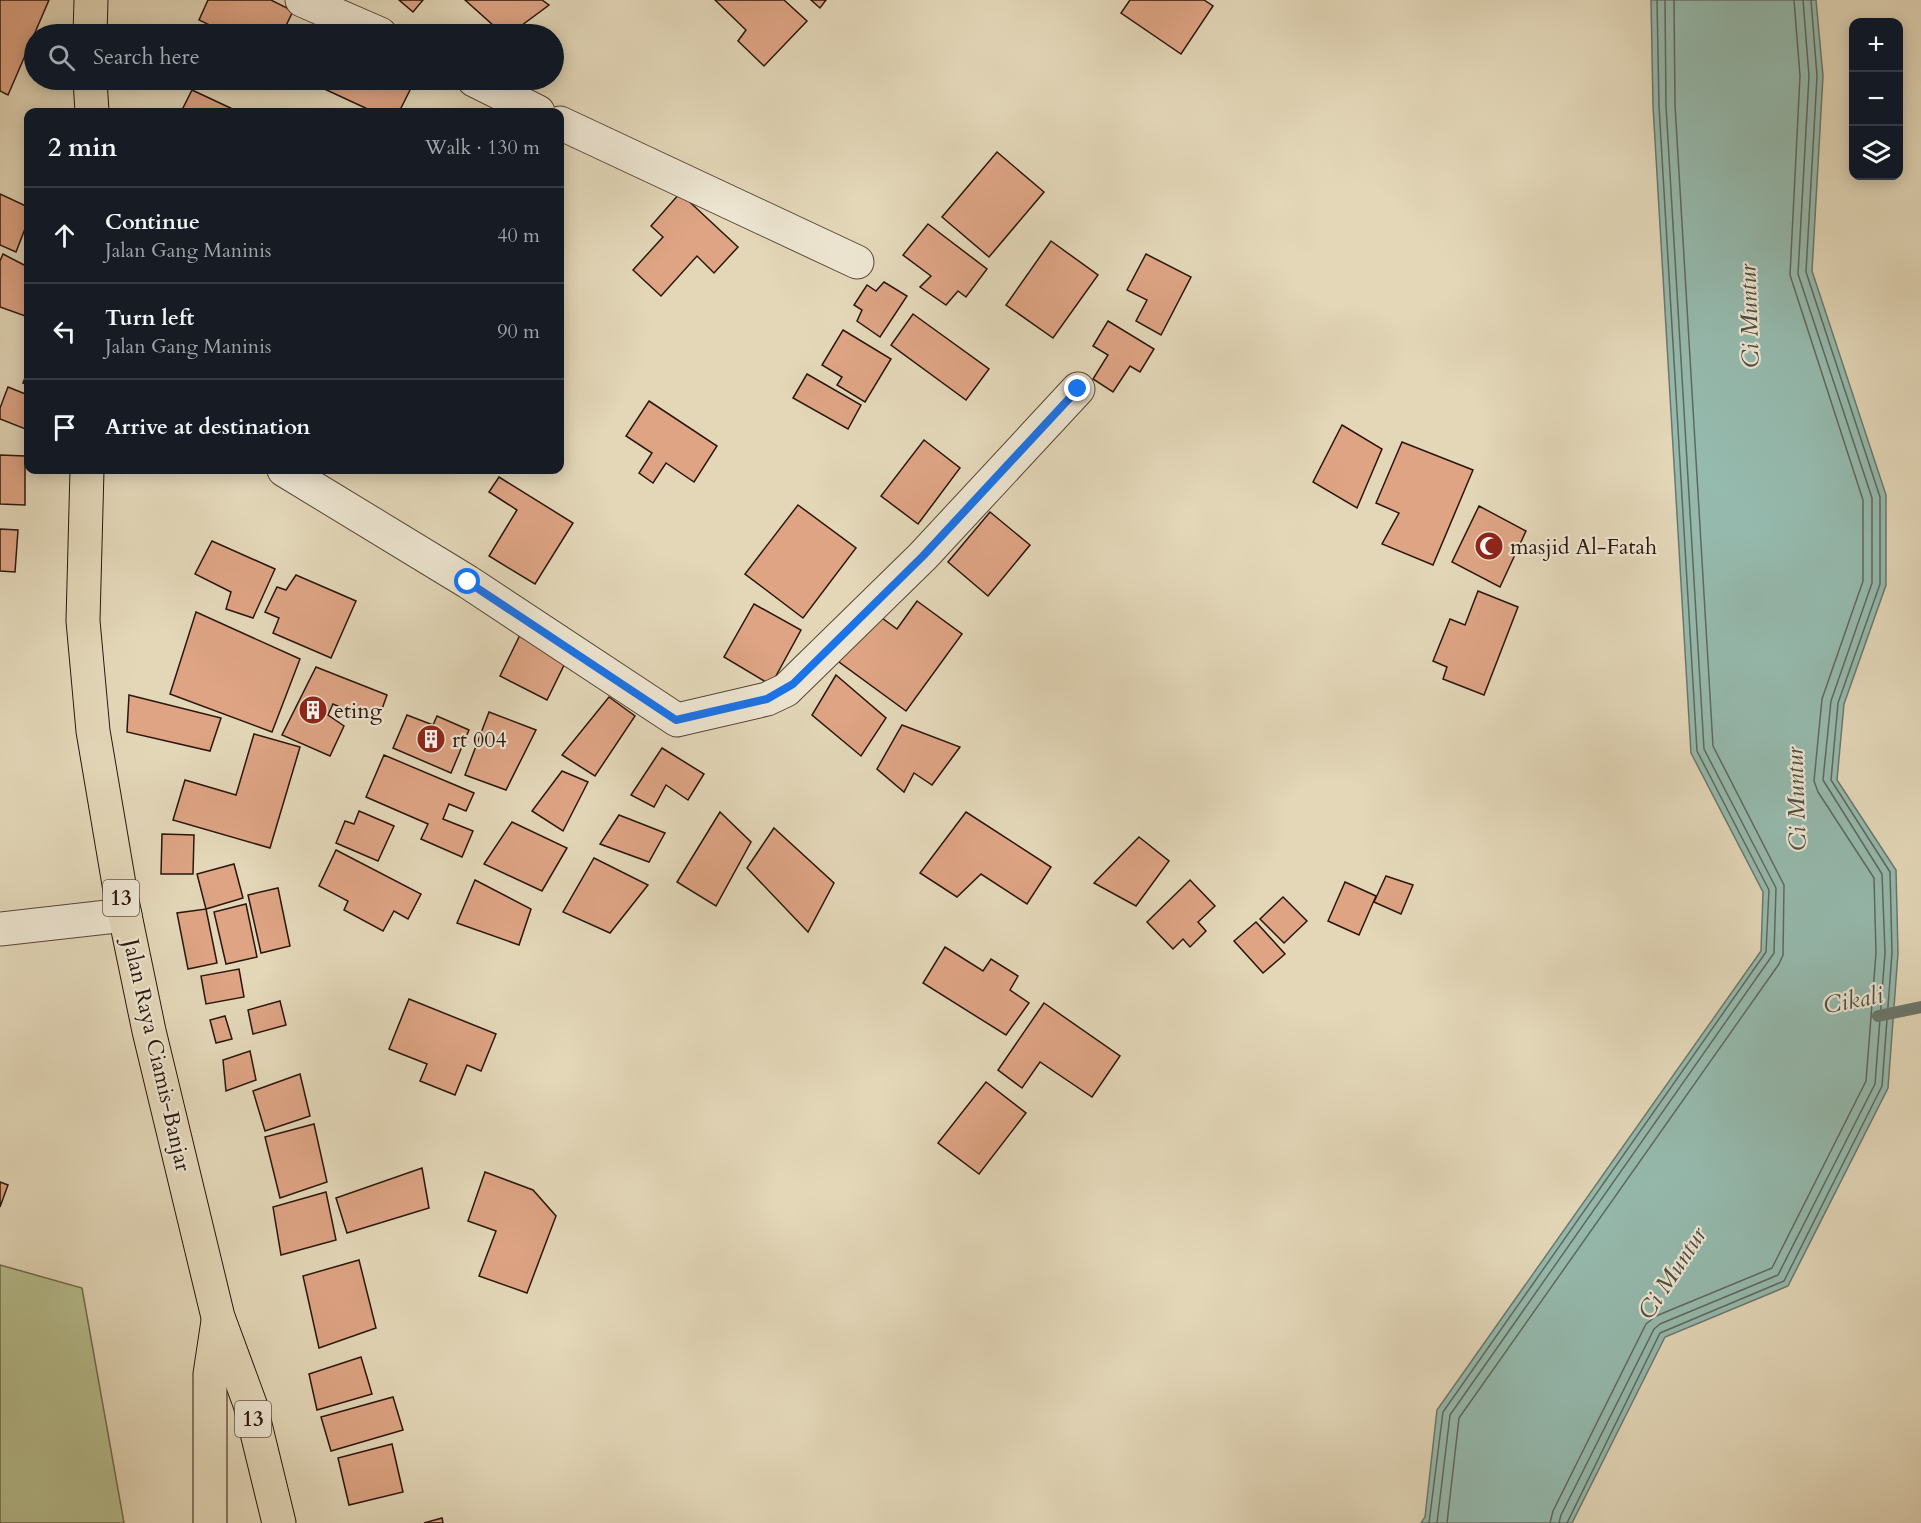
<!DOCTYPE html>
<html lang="en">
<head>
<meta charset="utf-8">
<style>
  body { margin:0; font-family:Cardo,serif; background:#242831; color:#f1f3f6 }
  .controls { position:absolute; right:18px; top:18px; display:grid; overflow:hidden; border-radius:12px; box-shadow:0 3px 15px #0003 }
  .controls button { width:54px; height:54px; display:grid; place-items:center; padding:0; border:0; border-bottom:2px solid #363941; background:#171b24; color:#f1f3f6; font:30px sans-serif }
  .stop { position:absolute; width:18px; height:18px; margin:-14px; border:4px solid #1a73e8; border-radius:50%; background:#fff }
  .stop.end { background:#1a73e8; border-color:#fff; box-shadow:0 2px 6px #0008 }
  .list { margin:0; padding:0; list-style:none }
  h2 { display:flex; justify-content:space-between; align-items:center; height:78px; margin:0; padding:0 24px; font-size:26px }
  h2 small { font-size:20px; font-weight:400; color:#9ea1a6 }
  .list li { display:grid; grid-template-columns:39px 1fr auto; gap:18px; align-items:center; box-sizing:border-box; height:96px; padding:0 24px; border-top:2px solid #363941 }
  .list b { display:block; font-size:22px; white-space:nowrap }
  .list p { margin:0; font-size:20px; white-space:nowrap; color:#9ea1a6 }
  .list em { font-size:20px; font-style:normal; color:#9ea1a6 }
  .icon { flex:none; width:33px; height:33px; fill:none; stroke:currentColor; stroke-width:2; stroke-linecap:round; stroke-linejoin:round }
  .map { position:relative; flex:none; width:1921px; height:1523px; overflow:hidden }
  .search { position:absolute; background:#171b24; box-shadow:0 3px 15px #0003; left:24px; top:24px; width:540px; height:66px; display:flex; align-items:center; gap:15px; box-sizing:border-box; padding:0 21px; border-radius:33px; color:#9ea1a6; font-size:22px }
  .panel { position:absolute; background:#171b24; box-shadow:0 3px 15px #0003; left:24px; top:108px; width:540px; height:366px; border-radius:12px }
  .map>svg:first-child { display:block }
</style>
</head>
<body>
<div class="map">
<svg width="1921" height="1523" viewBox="0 0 1921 1523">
  <rect width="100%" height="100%" fill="#e3d7b8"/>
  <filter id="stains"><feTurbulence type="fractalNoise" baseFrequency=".00333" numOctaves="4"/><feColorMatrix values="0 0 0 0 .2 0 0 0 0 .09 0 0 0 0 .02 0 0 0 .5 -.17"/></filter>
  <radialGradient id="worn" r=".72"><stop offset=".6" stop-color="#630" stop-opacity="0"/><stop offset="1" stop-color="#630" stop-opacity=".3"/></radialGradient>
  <polygon fill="#b6bd8d" stroke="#706a4d" stroke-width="1.5" points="0,1265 82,1288 124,1523 0,1523"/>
  <polygon fill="#95baae" stroke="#6b786e" stroke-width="1.5" points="1651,0 1816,0 1823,76 1812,271 1886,495 1886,585 1844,704 1837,780 1896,870 1898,953 1888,1088 1788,1286 1665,1337 1572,1523 1421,1523 1425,1517 1437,1410 1761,951 1763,892 1691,753 1653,106"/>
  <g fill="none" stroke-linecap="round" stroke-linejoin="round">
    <g stroke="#60685e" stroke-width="1.5">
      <polyline points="1429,1523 1443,1412 1766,952 1769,890 1697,751 1659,106 1657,0"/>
      <polyline points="1437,1523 1450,1415 1774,953 1776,888 1704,749 1666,106 1665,0"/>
      <polyline points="1447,1523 1459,1418 1779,964 1783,955 1784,885 1713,746 1675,105 1674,0"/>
      <polyline points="1550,1523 1553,1511 1646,1324 1656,1316 1772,1268 1866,1081 1876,953 1874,878 1818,792 1814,781 1822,699 1863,581 1863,500 1790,275 1800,76 1794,0"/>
      <polyline points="1559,1523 1561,1515 1654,1329 1660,1324 1778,1275 1875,1084 1885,953 1882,874 1823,780 1831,701 1872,583 1872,498 1798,274 1809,76 1803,0"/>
      <polyline points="1567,1523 1660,1333 1784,1281 1882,1086 1892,953 1890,872 1831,780 1838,703 1880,584 1880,497 1806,272 1817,76 1811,0"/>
    </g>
    <polyline stroke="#6b786e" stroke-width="12" points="1878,1016 1921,1007"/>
  </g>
  <g fill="#dea484" stroke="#2b160d" stroke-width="1.5">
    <polygon points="0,0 49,0 8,95 0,91"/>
    <polygon points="208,0 271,0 293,11 282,34 228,34 199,20"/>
    <polygon points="399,0 423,0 413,12"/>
    <polygon points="465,0 542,0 549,5 510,34 503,34"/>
    <polygon points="715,0 784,0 807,21 764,66 738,41 746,30"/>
    <polygon points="811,0 826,0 820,8"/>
    <polygon points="1130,0 1204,0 1213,6 1181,54 1121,13"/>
    <polygon points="305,80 415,80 399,112 374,112"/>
    <polygon points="192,90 239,112 181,112"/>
    <polygon points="997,152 1044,192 989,257 942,217"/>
    <polygon points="680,193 738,247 714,273 697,256 661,296 633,270 663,237 651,226"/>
    <polygon points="0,194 28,207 28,221 16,252 0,245"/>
    <polygon points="928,224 987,269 966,297 958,291 946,305 920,287 931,276 903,255"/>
    <polygon points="1051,241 1098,275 1053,338 1006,305"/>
    <polygon points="3,254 28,267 28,317 0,307 0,261"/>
    <polygon points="1146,254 1191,277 1161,335 1136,321 1147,300 1127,290"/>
    <polygon points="884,282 907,296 880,337 857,321 862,310 854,305 867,285 876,291"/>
    <polygon points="913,314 989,369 966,400 891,345"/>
    <polygon points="1108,321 1154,349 1140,372 1130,366 1113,392 1093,379 1108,355 1093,346"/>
    <polygon points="843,330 891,359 865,402 837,385 842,377 822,365"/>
    <polygon points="28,370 28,385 23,383"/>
    <polygon points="807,374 861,405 848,429 793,398"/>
    <polygon points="8,387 28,395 28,430 0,419 0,408"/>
    <polygon points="649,401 717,446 694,482 666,463 653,483 639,473 652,453 626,436"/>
    <polygon points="1342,425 1382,449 1357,508 1313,482"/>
    <polygon points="924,440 960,468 918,524 881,496"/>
    <polygon points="1402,442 1473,470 1433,565 1382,544 1399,513 1376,503"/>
    <polygon points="0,455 25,456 25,505 0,504"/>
    <polygon points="499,477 573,523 535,584 489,556 517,510 489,492"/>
    <polygon points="798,505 856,548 803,618 745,574"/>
    <polygon points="1479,506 1526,531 1500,587 1452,562"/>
    <polygon points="990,512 1030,545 988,596 948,562"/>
    <polygon points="0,529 18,530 15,572 0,571"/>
    <polygon points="212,541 275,569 253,618 226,609 231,592 195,574"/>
    <polygon points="296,575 356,601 331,658 273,633 279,618 265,612 277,587 286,590"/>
    <polygon points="1478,591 1518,607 1484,695 1443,679 1447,667 1433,661 1450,619 1465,625"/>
    <polygon points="917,601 962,634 906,711 835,659 871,610 897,629"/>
    <polygon points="754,604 801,630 771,685 724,657"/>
    <polygon points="196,612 300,659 272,732 170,694"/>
    <polygon points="520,635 567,659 547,700 500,676"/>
    <polygon points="316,667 387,695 377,723 333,704 328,715 344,726 330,756 282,735"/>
    <polygon points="836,675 886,718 861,756 812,715"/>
    <polygon points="129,695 221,718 210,751 127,732"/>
    <polygon points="609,697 635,716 595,776 562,755"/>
    <polygon points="489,712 536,730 506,790 465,775"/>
    <polygon points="407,715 433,725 437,716 469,730 451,773 393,748"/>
    <polygon points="902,725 960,747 932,785 914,773 904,792 877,769"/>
    <polygon points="254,734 300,747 270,848 173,820 185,780 236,795"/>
    <polygon points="662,748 704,774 688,800 666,785 654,807 631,795"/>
    <polygon points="384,755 474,793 466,811 449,804 443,819 473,831 462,857 421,839 428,824 366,797"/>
    <polygon points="562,771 588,782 563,831 532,811"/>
    <polygon points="359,811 394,826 378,861 336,843 345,821 354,824"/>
    <polygon points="720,812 751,842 716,906 677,882"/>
    <polygon points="966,812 1051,867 1027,904 981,874 957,897 920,873"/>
    <polygon points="619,815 665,833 649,862 600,844"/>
    <polygon points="512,822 567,848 542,891 484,864"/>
    <polygon points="774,828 834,883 808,932 747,868"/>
    <polygon points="162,834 194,835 193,874 161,874"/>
    <polygon points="1139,837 1169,861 1136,906 1094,883"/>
    <polygon points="336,850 421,894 408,919 394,911 383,931 344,910 348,901 319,886"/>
    <polygon points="594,858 648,885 610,933 563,912"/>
    <polygon points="234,864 243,898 206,909 197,874"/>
    <polygon points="1386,876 1413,885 1401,914 1374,902"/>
    <polygon points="475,880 531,909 519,945 457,923"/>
    <polygon points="1190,880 1215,906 1198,922 1206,931 1190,947 1183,939 1173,949 1147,922"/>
    <polygon points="1345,882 1376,896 1359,935 1328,921"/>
    <polygon points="278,888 290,946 261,953 248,895"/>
    <polygon points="1283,897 1307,921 1284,943 1260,919"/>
    <polygon points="246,904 257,957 226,964 214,912"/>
    <polygon points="206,909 217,963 188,969 177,913"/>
    <polygon points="1256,922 1285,954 1263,973 1234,941"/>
    <polygon points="945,947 983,971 991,959 1018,976 1010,990 1029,1003 1006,1035 923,983"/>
    <polygon points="239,969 244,997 206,1004 201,976"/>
    <polygon points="409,999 496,1034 481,1071 467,1065 455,1095 420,1081 427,1064 389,1049"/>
    <polygon points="280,1001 286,1025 253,1034 248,1010"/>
    <polygon points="1044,1003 1120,1056 1092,1097 1040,1062 1022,1088 998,1070"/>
    <polygon points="225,1016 232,1039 216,1043 210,1020"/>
    <polygon points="250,1051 256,1080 226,1091 223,1060"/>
    <polygon points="300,1074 310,1116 265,1131 253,1091"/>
    <polygon points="986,1082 1026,1113 979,1174 938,1143"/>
    <polygon points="314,1124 327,1182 280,1198 265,1137"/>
    <polygon points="422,1168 429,1208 347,1233 336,1198"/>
    <polygon points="485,1172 533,1190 556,1216 527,1293 479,1276 496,1231 468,1221"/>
    <polygon points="0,1182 8,1185 0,1207"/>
    <polygon points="326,1192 336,1240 281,1255 273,1207"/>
    <polygon points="359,1260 376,1328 319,1348 303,1276"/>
    <polygon points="361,1357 372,1394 317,1410 309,1374"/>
    <polygon points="393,1397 403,1430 331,1451 321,1417"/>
    <polygon points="392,1444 403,1492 349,1505 338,1458"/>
    <polygon points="442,1518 443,1523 424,1523"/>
  </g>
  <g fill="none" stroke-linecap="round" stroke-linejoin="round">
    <g stroke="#594638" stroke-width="35">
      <g id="minor">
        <polyline points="302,0 380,34"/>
        <polyline points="474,80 538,112"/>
        <polyline points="560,123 857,262"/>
        <polyline points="284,470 468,582 677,720 767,699 786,690 923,556 1078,389"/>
        <polyline points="0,929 125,915"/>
      </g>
    </g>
    <g stroke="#2b160d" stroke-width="35">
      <g id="highway">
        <polyline points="90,34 91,0"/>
        <polyline points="90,80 92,112"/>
        <polyline points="87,470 83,621 93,731 121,896 149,1031 218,1317 250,1404 279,1523"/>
        <polyline points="210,1523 210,1374 218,1321"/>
      </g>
    </g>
    <use href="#minor" stroke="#ede5d1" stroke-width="33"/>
    <use href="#highway" stroke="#e3d7b8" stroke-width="33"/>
  </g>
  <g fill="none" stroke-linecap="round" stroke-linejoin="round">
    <polyline stroke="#1a73e8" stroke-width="8" points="468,582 676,720 767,699 793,684 923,556 1078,389"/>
  </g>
  <defs>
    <g id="mosque-disc" transform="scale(1.5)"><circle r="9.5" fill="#8f2418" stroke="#ede5d1"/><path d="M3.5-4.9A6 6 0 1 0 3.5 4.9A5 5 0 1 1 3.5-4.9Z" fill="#fff"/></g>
    <g id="building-disc" transform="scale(1.5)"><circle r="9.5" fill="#8f2418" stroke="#ede5d1"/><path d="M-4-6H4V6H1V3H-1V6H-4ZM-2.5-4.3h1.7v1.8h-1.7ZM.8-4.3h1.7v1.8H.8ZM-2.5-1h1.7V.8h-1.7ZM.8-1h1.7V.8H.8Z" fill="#fff"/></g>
  </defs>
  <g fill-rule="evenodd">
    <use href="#mosque-disc" x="1489" y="546"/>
    <use href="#building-disc" x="313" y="710"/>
    <use href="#building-disc" x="431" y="739"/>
  </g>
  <g text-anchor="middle" stroke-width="4.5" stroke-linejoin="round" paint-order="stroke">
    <g fill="#ede5d1" stroke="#655448" stroke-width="1.5">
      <rect x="103" y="880" width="36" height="36" rx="4.5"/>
      <rect x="235" y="1401" width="36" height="36" rx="4.5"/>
    </g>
    <g font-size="21" font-weight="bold" fill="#2b160d">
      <text x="121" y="905">13</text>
      <text x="253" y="1426">13</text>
    </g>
    <g font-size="22" fill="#2b160d" stroke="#ede5d1" text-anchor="start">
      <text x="1510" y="554">masjid Al-Fatah</text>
      <text x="334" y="718">eting</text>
      <text x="452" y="747">rt 004</text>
    </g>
    <g font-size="22" fill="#2b160d" stroke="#ede5d1">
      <text transform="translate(158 1055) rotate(77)" y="8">Jalan Raya Ciamis-Banjar</text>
    </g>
    <g font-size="24" font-style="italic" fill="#504f45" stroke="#ede5d1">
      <text transform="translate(1749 316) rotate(-92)" y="8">Ci Muntur</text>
      <text transform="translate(1796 799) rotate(-92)" y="8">Ci Muntur</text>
      <text transform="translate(1853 1000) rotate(-11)" y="8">Cikali</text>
      <text transform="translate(1672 1273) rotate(-57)" y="8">Ci Muntur</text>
    </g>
  </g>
  <rect width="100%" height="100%" filter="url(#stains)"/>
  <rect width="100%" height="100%" fill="url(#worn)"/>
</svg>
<div class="controls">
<button>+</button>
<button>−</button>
<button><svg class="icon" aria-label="layers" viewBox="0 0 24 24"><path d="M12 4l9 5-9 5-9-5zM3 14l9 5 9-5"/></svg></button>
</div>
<div class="stop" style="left:468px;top:582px"></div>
<div class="stop end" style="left:1078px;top:389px"></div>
<div class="search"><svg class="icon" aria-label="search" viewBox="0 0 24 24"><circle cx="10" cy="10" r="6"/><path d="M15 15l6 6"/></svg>Search here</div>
<section class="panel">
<h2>2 min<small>Walk · 130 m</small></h2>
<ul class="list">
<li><svg class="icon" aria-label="ahead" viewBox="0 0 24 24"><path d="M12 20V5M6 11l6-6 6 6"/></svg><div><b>Continue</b><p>Jalan Gang Maninis</p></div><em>40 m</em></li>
<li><svg class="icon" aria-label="left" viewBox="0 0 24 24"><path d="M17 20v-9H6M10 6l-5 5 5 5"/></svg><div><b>Turn left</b><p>Jalan Gang Maninis</p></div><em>90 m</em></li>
<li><svg class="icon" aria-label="arrive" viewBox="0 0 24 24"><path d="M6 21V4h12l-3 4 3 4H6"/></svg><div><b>Arrive at destination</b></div></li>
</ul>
</section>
</div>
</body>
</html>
